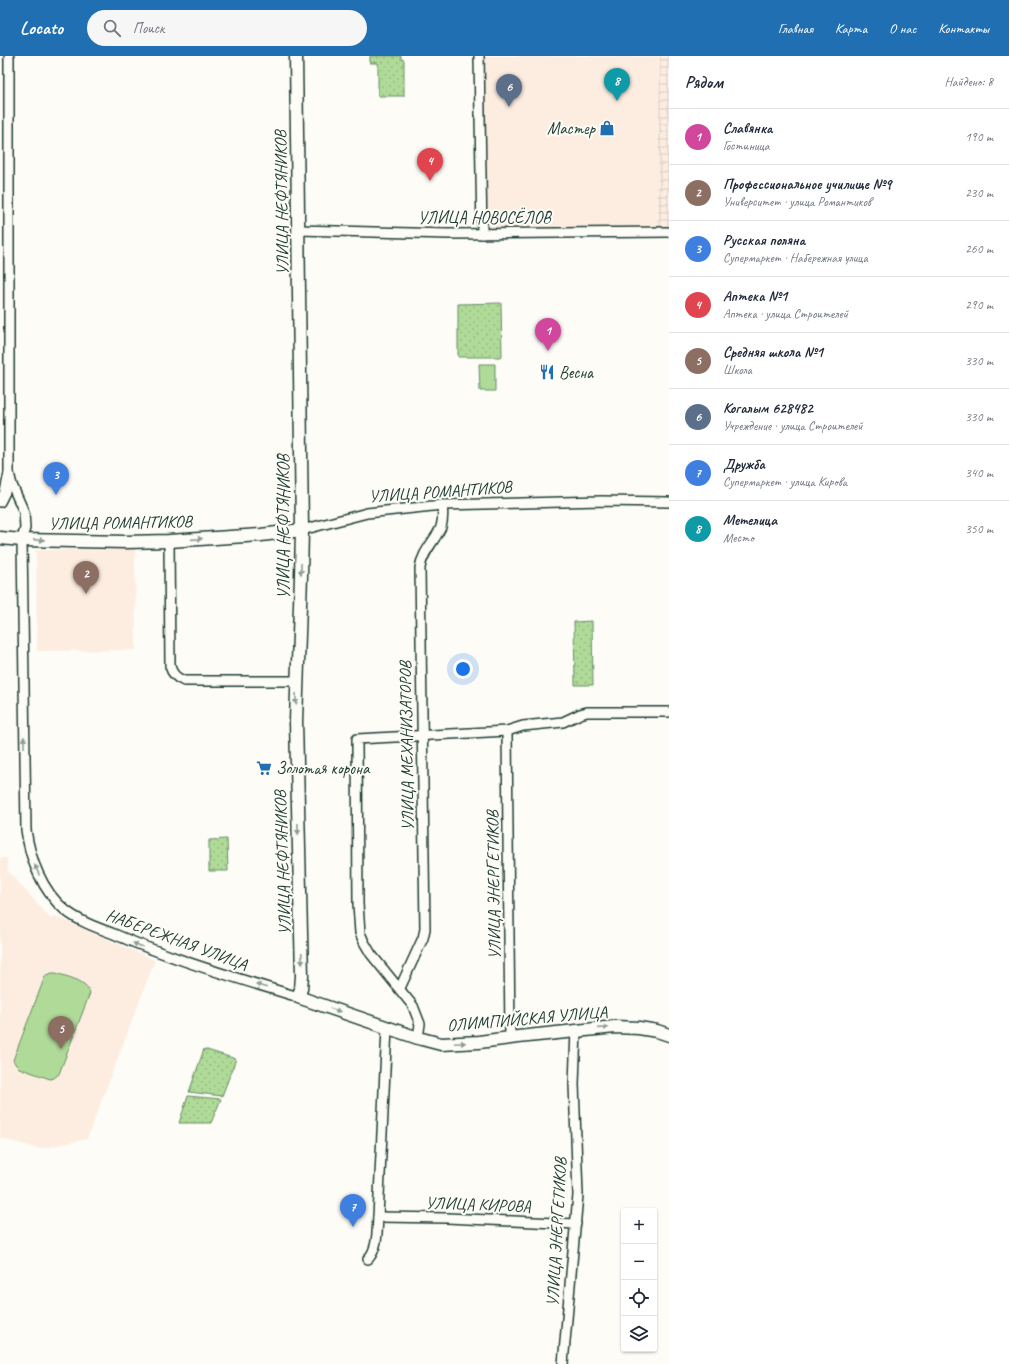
<!DOCTYPE html>
<html lang="ru">
<head>
<meta charset="utf-8">
<style>
  body { margin:0; font-family:Caveat,sans-serif; background:#f6f6f7; color:#1f2937 }
  .controls { position:absolute; right:12px; bottom:12px; display:grid; overflow:hidden; border-radius:4px; box-shadow:0 1px 3px #0004 }
  .controls button { width:36px; height:36px; display:grid; place-items:center; padding:0; border:0; border-bottom:1px solid #e0e1e3; background:#fff; color:#1f2937; font:20px sans-serif }
  .you { position:absolute; left:463px; top:613px; width:14px; height:14px; margin:-10px; border:3px solid #fff; border-radius:50%; background:#1a73e8; box-shadow:0 0 0 6px #1a73e833 }
  .badge { display:grid; place-items:center; width:26px; height:26px; border-radius:50%; background:#1f6fb2; color:#fff; font-size:13px; font-weight:700 }
  .pin { position:absolute; translate:-50% -33px; filter:drop-shadow(0 1px 2px #0008) }
  .pin::after { content:''; position:absolute; top:21px; width:14px; height:12px; background:inherit; clip-path:polygon(0 0,100% 0,50% 100%) }
  .list { margin:0; padding:0; list-style:none }
  h2 { display:flex; justify-content:space-between; align-items:center; height:52px; margin:0; padding:0 16px; font-size:17px }
  h2 small { font-size:13px; font-weight:400; color:#747a83 }
  .list li { display:grid; grid-template-columns:26px 1fr auto; gap:12px; align-items:center; box-sizing:border-box; height:56px; padding:0 16px; border-top:1px solid #e0e1e3 }
  .list b { display:block; font-size:15px; white-space:nowrap }
  .list p { margin:0; font-size:13px; white-space:nowrap; color:#747a83 }
  .list em { font-size:13px; font-style:normal; color:#747a83 }
  .icon { flex:none; width:22px; height:22px; fill:none; stroke:currentColor; stroke-width:2; stroke-linecap:round; stroke-linejoin:round }
  .map { position:relative; flex:none; width:669px; height:1308px; overflow:hidden }
  header { display:flex; align-items:center; gap:24px; box-sizing:border-box; height:56px; padding:0 20px; background:#1f6fb2; color:#fff }
  header strong { font-size:19px }
  nav { display:flex; gap:22px; margin-inline-start:auto; font-size:14px }
  .search { width:280px; height:36px; background:#f6f6f7; display:flex; align-items:center; gap:10px; box-sizing:border-box; padding:0 14px; border-radius:22px; color:#747a83; font-size:15px }
  main { display:flex }
  aside { flex:1; background:#fff }
  .map>svg:first-child { display:block }
</style>
</head>
<body>
<header>
<strong>Locato</strong>
<div class="search"><svg class="icon" aria-label="search" viewBox="0 0 24 24"><circle cx="10" cy="10" r="6"/><path d="M15 15l6 6"/></svg>Поиск</div>
<nav><a>Главная</a><a>Карта</a><a>О нас</a><a>Контакты</a></nav>
</header>
<main>
<div class="map">
<svg width="669" height="1308" viewBox="0 0 669 1308">
  <defs>
    <pattern id="industrial-grid" width="8" height="8" patternUnits="userSpaceOnUse"><rect width="8" height="8" fill="#fdede1"/><path d="M0 4h8M4 0v8" fill="none" stroke="#d8ccc2"/></pattern>
    <pattern id="park-dots" width="8" height="8" patternUnits="userSpaceOnUse"><rect width="8" height="8" fill="#afda97"/><path d="M2 2h.1M6 6h.1" fill="none" stroke="#96bc83" stroke-width="1.8" stroke-linecap="round"/></pattern>
  </defs>
  <rect width="100%" height="100%" fill="#fdfcf7"/>
  <filter id="ink" filterUnits="userSpaceOnUse"><feTurbulence type="fractalNoise" baseFrequency=".025" numOctaves="2"/><feDisplacementMap in="SourceGraphic" scale="8" xChannelSelector="R" yChannelSelector="G"/><feConvolveMatrix kernelMatrix="1 2 1 2 8 2 1 2 1" color-interpolation-filters="sRGB"/></filter>
  <g filter="url(#ink)">
    <g fill="#fdede1">
      <polygon points="479,0 660,0 657,176 482,178"/>
      <polygon points="135,493 136,594 37,595 36,494"/>
      <polygon points="0,802 7,802 8,815 51,863 55,860 155,904 87,1083 39,1093 0,1082"/>
    </g>
    <polygon fill="url(#industrial-grid)" points="660,0 669,0 669,176 657,176"/>
    <g fill="url(#park-dots)" stroke="#678c66">
      <polygon points="370,0 401,0 401,3 404,4 404,40 378,40 378,7 370,7"/>
      <polygon points="501,247 502,301 458,301 458,248"/>
      <polygon points="592,565 593,629 575,629 574,566"/>
      <polygon points="227,783 228,815 209,815 209,784"/>
      <polygon points="204,993 236,1003 222,1040 189,1036"/>
      <polygon points="188,1040 221,1043 211,1067 179,1067"/>
    </g>
    <g fill="#afda97" stroke="#678c66">
      <polygon points="479,308 495,308 495,335 480,335"/>
      <path d="M 52,917 L 56,917 C 67,921 87,924 90,937 L 59,1018 L 54,1022 L 50,1023 L 19,1012 L 16,1009 L 13,1004 L 44,923 L 46,919 Z"/>
    </g>
    <g fill="none" stroke-linecap="round" stroke-linejoin="round">
      <g stroke="#1f3d34" stroke-width="12">
        <g id="minor">
          <polyline points="479,0 482,178"/>
          <polyline points="299,174 448,178 669,176"/>
          <path d="M 9,417 L 12,429 L 24,456 L 25,472 L 22,484 L 26,774 C 30,803 42,835 65,854 C 78,865 98,872 114,878 C 174,904 237,922 298,941"/>
          <polyline points="0,446 5,436 9,417 9,0"/>
          <polyline points="302,474 367,457 442,449 601,445 669,446"/>
          <path d="M 169,485 L 170,610 C 172,618 176,622 184,625 L 297,625"/>
          <polyline points="507,675 510,982"/>
          <path d="M 400,932 L 423,882 L 425,873 L 420,512 C 422,496 435,485 441,471 C 443,464 443,456 442,449"/>
          <polyline points="418,982 420,968 413,950 371,898 364,886 360,877 358,848 357,683 507,675 523,670 563,666 580,658 587,656 669,656"/>
          <polyline points="378,1161 447,1162 576,1168"/>
          <path d="M 368,1203 C 378,1193 377,1174 378,1161 L 387,972"/>
          <polyline points="563,1308 578,1139 574,1028 576,974"/>
        </g>
      </g>
      <g stroke="#1f3d34" stroke-width="15">
        <g id="tertiary">
          <polyline points="296,0 302,474 301,520 296,665 302,920 301,933 298,941 418,982 441,988 479,986 518,981 615,971 639,972 657,975 669,979"/>
          <polyline points="0,482 22,484 126,486 169,485 261,479 302,474"/>
        </g>
      </g>
      <use href="#minor" stroke="#fdfcf7" stroke-width="9"/>
      <use href="#tertiary" stroke="#fdfcf7" stroke-width="12"/>
    </g>
    <defs><path id="oneway-solid" d="M-6-.8H1V-3.2L6.5 0L1 3.2V.8H-6Z"/></defs>
    <g fill="#8e9c96">
      <use href="#oneway-solid" transform="translate(197 483) rotate(-4)"/>
      <use href="#oneway-solid" transform="translate(39 484) rotate(1)"/>
      <use href="#oneway-solid" transform="translate(301 513) rotate(90)"/>
      <use href="#oneway-solid" transform="translate(296 643) rotate(91)"/>
      <use href="#oneway-solid" transform="translate(24 686) rotate(-91)"/>
      <use href="#oneway-solid" transform="translate(298 773) rotate(89)"/>
      <use href="#oneway-solid" transform="translate(37 814) rotate(-114)"/>
      <use href="#oneway-solid" transform="translate(138 889) rotate(-157)"/>
      <use href="#oneway-solid" transform="translate(302 903) rotate(88)"/>
      <use href="#oneway-solid" transform="translate(261 930) rotate(-163)"/>
      <use href="#oneway-solid" transform="translate(335 954) rotate(19)"/>
      <use href="#oneway-solid" transform="translate(603 972) rotate(-4)"/>
      <use href="#oneway-solid" transform="translate(460 987) rotate(-2)"/>
    </g>
  </g>
  <defs>
    <g id="shop-bare" transform="scale(1.2)"><path d="M-5-2.5h2.3a2.7 3.5 0 0 1 5.4 0H5L5.5 6h-11ZM-1.5-2.5h3a1.5 2.3 0 0 0-3 0Z" fill="#1f6fb2" stroke="#fdfcf7" stroke-width="2.5" paint-order="stroke"/></g>
    <g id="restaurant-bare" transform="scale(1.2)"><path d="M-5-6h1v4h1v-4h1v4h1v-4h1v5L-1.5 .5V6h-2V.5L-5-1ZM5-6V6H3V1.5H1.5Q1.5-4 5-6Z" fill="#1f6fb2" stroke="#fdfcf7" stroke-width="2.5" paint-order="stroke"/></g>
    <g id="supermarket-bare" transform="scale(1.2)"><path d="M-6-5.5h2.5l.6 2H6L4.5 2H-2.5L-4.4-4H-6ZM-1.5 3.2a1.3 1.3 0 1 0 .1 0ZM3 3.2a1.3 1.3 0 1 0 .1 0Z" fill="#1f6fb2" stroke="#fdfcf7" stroke-width="2.5" paint-order="stroke"/></g>
  </defs>
  <g fill-rule="evenodd">
    <use href="#shop-bare" x="607" y="72"/>
    <use href="#restaurant-bare" x="547" y="316"/>
    <use href="#supermarket-bare" x="264" y="712"/>
  </g>
  <g text-anchor="middle" stroke-width="4" stroke-linejoin="round" paint-order="stroke">
    <g font-size="17" fill="#1f3d34" stroke="#fdfcf7" text-anchor="start">
      <text x="595" y="78" text-anchor="end">Мастер</text>
      <text x="559" y="322">Весна</text>
      <text x="276" y="718">Золотая корона</text>
    </g>
    <g font-size="17" fill="#1f3d34" stroke="#fdfcf7">
      <text transform="translate(281 147) rotate(-91)" y="6">УЛИЦА НЕФТЯНИКОВ</text>
      <text x="484" y="167">УЛИЦА НОВОСЁЛОВ</text>
      <text transform="translate(440 435) rotate(-4)" y="6">УЛИЦА РОМАНТИКОВ</text>
      <text transform="translate(120 466) rotate(-1)" y="6">УЛИЦА РОМАНТИКОВ</text>
      <text transform="translate(283 471) rotate(-90)" y="6">УЛИЦА НЕФТЯНИКОВ</text>
      <text transform="translate(406 690) rotate(-91)" y="6">УЛИЦА МЕХАНИЗАТОРОВ</text>
      <text transform="translate(282 807) rotate(-92)" y="6">УЛИЦА НЕФТЯНИКОВ</text>
      <text transform="translate(493 829) rotate(-91)" y="6">УЛИЦА ЭНЕРГЕТИКОВ</text>
      <text transform="translate(177 883) rotate(20)" y="6">НАБЕРЕЖНАЯ УЛИЦА</text>
      <text transform="translate(527 962) rotate(-5)" y="6">ОЛИМПИЙСКАЯ УЛИЦА</text>
      <text transform="translate(478 1148) rotate(2)" y="6">УЛИЦА КИРОВА</text>
      <text transform="translate(556 1176) rotate(-87)" y="6">УЛИЦА ЭНЕРГЕТИКОВ</text>
    </g>
  </g>
</svg>
<div class="controls">
<button>+</button>
<button>−</button>
<button><svg class="icon" aria-label="locate" viewBox="0 0 24 24"><circle cx="12" cy="12" r="6"/><path d="M12 2v4M12 18v4M2 12h4M18 12h4"/></svg></button>
<button><svg class="icon" aria-label="layers" viewBox="0 0 24 24"><path d="M12 4l9 5-9 5-9-5zM3 14l9 5 9-5"/></svg></button>
</div>
<div class="you"></div>
<div class="pin badge" style="left:548px;top:295px;background:#d1479c">1</div>
<div class="pin badge" style="left:86px;top:538px;background:#8d6e63">2</div>
<div class="pin badge" style="left:56px;top:439px;background:#3f7fe0">3</div>
<div class="pin badge" style="left:430px;top:125px;background:#e0444e">4</div>
<div class="pin badge" style="left:61px;top:993px;background:#8d6e63">5</div>
<div class="pin badge" style="left:509px;top:51px;background:#5c6f8a">6</div>
<div class="pin badge" style="left:353px;top:1171px;background:#3f7fe0">7</div>
<div class="pin badge" style="left:617px;top:45px;background:#0f9aa8">8</div>
</div>
<aside>
<h2>Рядом<small>Найдено: 8</small></h2>
<ul class="list">
<li><span class="badge" style="background:#d1479c">1</span><div><b>Славянка</b><p>Гостиница</p></div><em>190 m</em></li>
<li><span class="badge" style="background:#8d6e63">2</span><div><b>Профессиональное училище №9</b><p>Университет · улица Романтиков</p></div><em>230 m</em></li>
<li><span class="badge" style="background:#3f7fe0">3</span><div><b>Русская поляна</b><p>Супермаркет · Набережная улица</p></div><em>260 m</em></li>
<li><span class="badge" style="background:#e0444e">4</span><div><b>Аптека №1</b><p>Аптека · улица Строителей</p></div><em>290 m</em></li>
<li><span class="badge" style="background:#8d6e63">5</span><div><b>Средняя школа №1</b><p>Школа</p></div><em>330 m</em></li>
<li><span class="badge" style="background:#5c6f8a">6</span><div><b>Когалым 628482</b><p>Учреждение · улица Строителей</p></div><em>330 m</em></li>
<li><span class="badge" style="background:#3f7fe0">7</span><div><b>Дружба</b><p>Супермаркет · улица Кирова</p></div><em>340 m</em></li>
<li><span class="badge" style="background:#0f9aa8">8</span><div><b>Метелица</b><p>Место</p></div><em>350 m</em></li>
</ul>
</aside>
</main>
</body>
</html>
